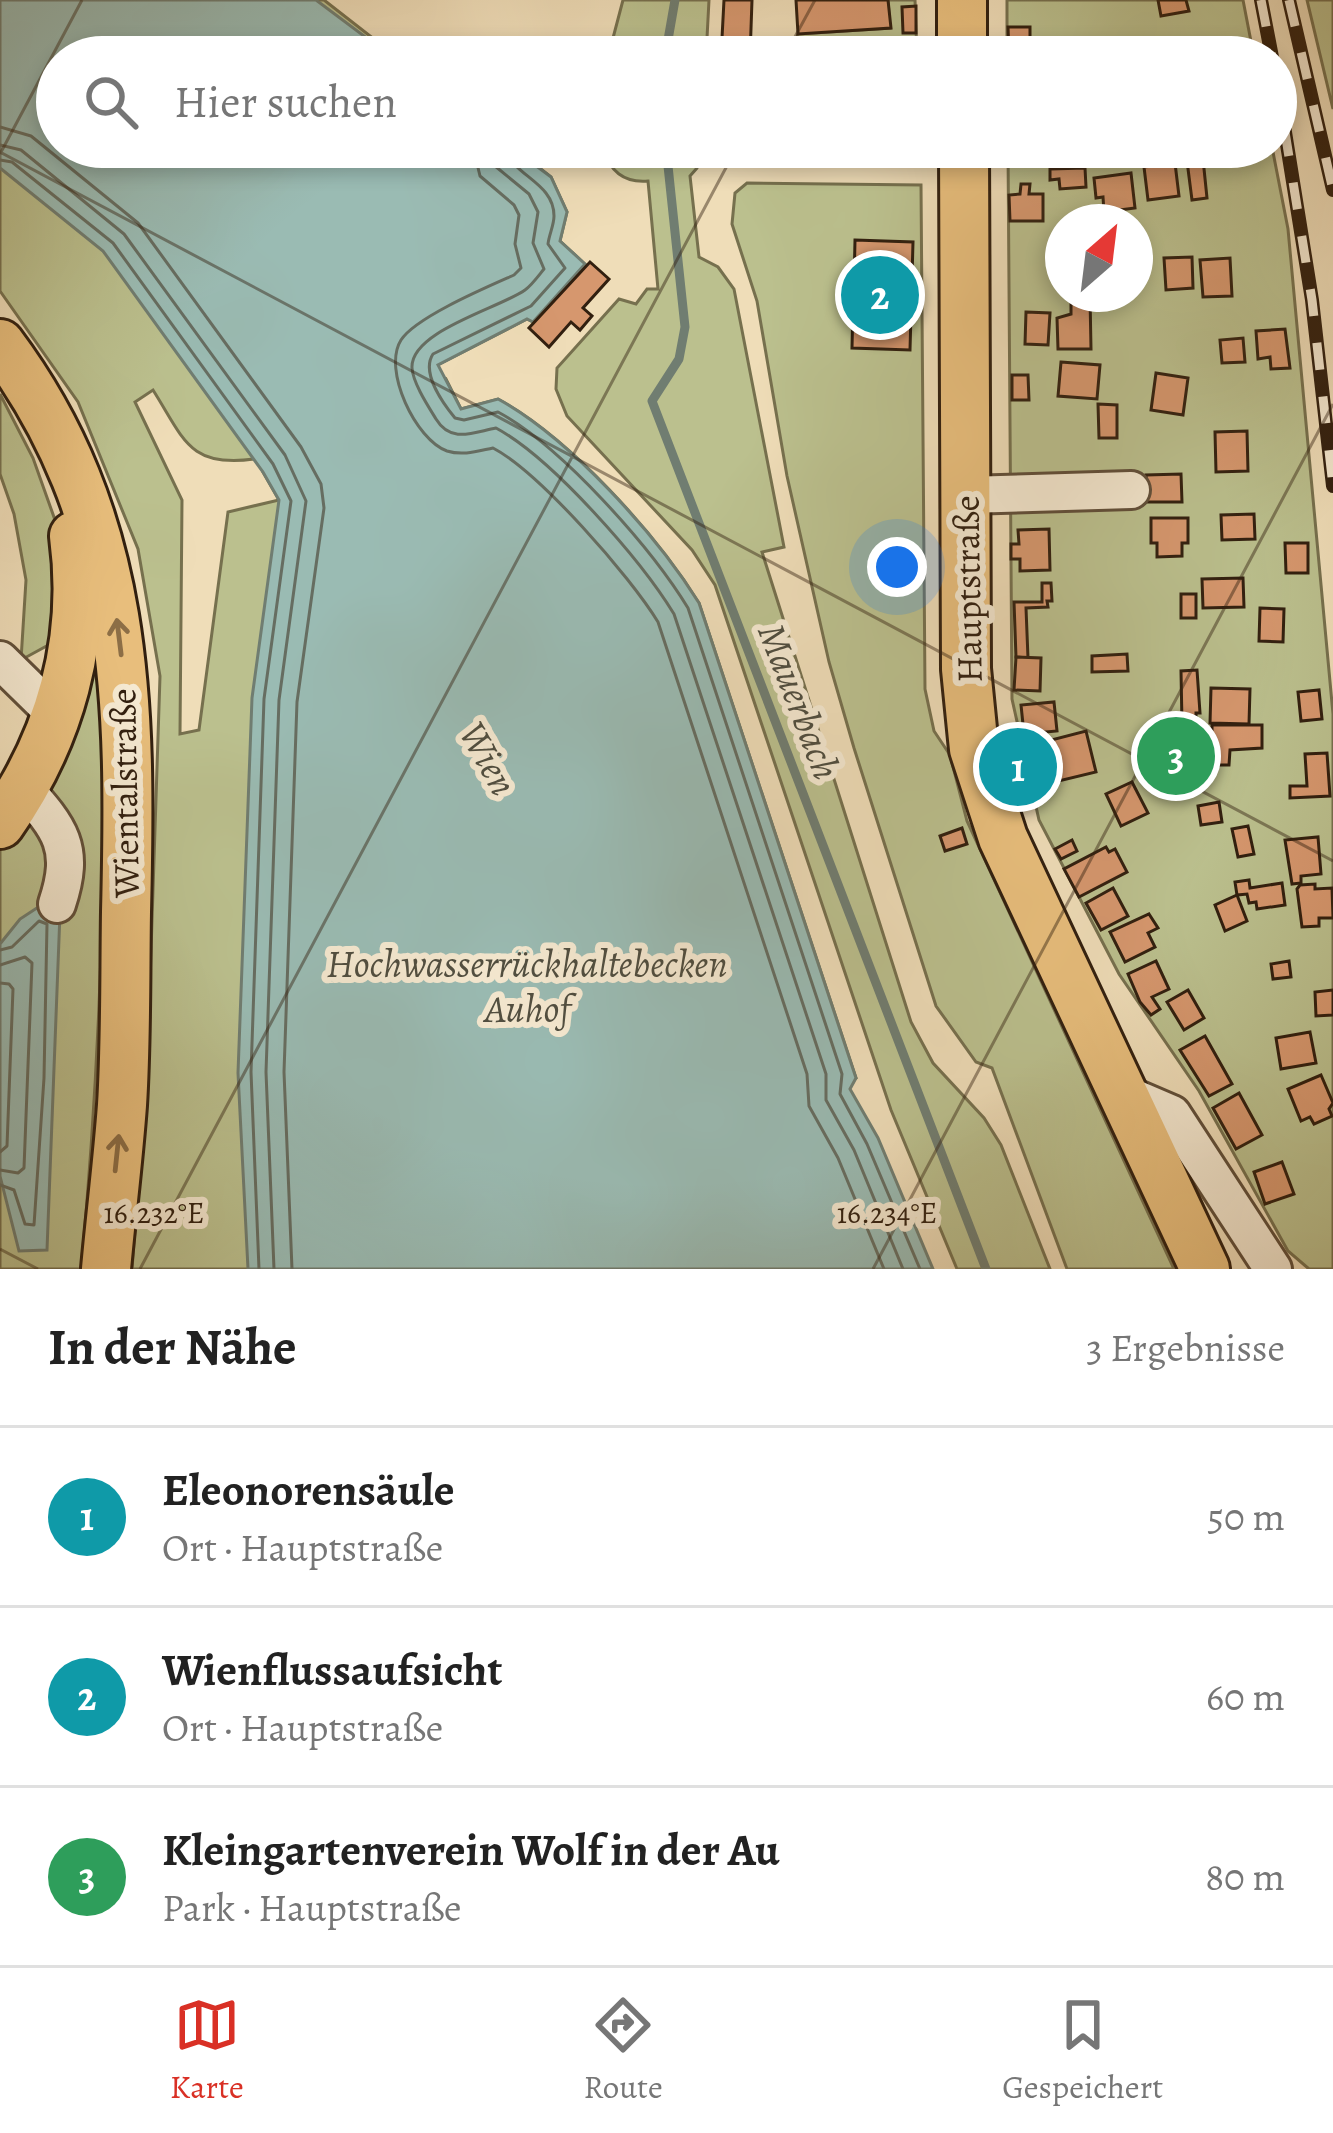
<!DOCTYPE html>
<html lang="de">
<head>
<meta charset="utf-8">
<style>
  body { margin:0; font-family:Alegreya,serif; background:#f2f2f2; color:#222 }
  .compass { position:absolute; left:1045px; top:204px; width:108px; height:108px; border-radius:50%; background:#fff; box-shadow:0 6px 18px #0003; rotate:28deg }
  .you { position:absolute; left:897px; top:567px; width:42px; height:42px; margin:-30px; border:9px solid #fff; border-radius:50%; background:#1a73e8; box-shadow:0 0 0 18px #1a73e833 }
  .badge { display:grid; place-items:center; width:78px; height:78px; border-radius:50%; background:#d93025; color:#fff; font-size:39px; font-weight:700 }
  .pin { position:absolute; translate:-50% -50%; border:6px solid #fff; box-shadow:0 3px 12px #0006 }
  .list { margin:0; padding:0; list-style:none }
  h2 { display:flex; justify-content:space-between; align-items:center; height:156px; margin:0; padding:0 48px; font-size:51px }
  h2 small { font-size:39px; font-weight:400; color:#767676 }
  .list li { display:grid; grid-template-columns:78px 1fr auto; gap:36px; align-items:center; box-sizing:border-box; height:180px; padding:0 48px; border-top:3px solid #e0e0e0 }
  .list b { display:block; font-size:45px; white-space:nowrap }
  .list p { margin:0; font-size:39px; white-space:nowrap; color:#767676 }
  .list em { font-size:39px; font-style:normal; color:#767676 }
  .icon { flex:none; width:66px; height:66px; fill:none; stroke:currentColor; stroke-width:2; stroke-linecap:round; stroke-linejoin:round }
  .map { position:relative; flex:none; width:1333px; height:1269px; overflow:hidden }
  .search { position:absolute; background:#fff; box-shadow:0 6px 18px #0003; left:36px; right:36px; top:36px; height:132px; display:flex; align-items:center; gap:30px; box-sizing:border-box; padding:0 42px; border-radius:66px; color:#767676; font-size:45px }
  .sheet { height:696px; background:#fff }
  nav { display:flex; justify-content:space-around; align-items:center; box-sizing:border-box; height:168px; border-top:3px solid #e0e0e0; background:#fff; font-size:33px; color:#767676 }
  nav a { display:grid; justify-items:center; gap:6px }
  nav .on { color:#d93025 }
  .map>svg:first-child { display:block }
</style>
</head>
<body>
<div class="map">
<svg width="1333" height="1269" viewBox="0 0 1333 1269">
  <rect width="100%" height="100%" fill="#efddb8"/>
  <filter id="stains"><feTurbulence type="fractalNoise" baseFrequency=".00167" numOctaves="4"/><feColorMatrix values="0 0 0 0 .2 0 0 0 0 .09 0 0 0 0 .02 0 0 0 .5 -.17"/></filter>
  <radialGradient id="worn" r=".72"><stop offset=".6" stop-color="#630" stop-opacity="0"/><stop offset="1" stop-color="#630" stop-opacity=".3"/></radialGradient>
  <g fill="#bbc08e" stroke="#76704e" stroke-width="3" fill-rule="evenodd">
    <path d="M 0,0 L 324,0 L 397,57 L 57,57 L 57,147 L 513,147 L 551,177 L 567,212 L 560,241 L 585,264 L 533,322 L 527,319 L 254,459 C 189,468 184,439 153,390 L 135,402 L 182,500 L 180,734 L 199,730 L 228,512 L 279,500 L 263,472 L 446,379 L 461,409 L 498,399 C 570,438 656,534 699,603 L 856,1078 L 377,1269 L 132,1269 L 147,1074 L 160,676 L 138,549 L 78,402 L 0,291 Z"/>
    <polygon points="623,0 709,0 706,57 608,57"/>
    <polygon points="888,0 915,0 917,57 898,57 897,43 794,44 798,34 890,28"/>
    <polygon points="1007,0 1243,0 1254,57 1007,57"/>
    <polygon points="1307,0 1333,0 1333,109"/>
    <path d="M 602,147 L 701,147 L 697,168 L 690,176 L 699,257 L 718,267 L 734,289 L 784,547 L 762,552 L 911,1022 L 933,1063 L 984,1118 L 1001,1145 L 1050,1269 L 957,1269 L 891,1110 L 715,585 L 692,550 L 567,416 L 556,389 L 557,368 L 619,299 L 636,304 L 647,289 L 658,289 L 648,181 C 623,183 610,171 602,147 Z"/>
    <path d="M 1008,147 L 1272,147 L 1288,229 L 1333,714 L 1333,1269 L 1309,1269 L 1288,1251 L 1199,1091 L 1119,974 L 1039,820 L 1012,699 ZM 1063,222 L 1135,222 L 1135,294 L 1063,294 Z"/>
    <polygon points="747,183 921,185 925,689 934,731 950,755 967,821 1174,1269 1067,1269 992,1068 976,1062 936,1006 854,748 829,662 787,476 757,301 732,224 735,193"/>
    <polygon points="0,394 33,458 55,520 65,569 52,643 21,660 26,580 14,514 0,474"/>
    <path d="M 87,674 L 105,674 C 106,873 100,1071 81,1269 L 0,1269 L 0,847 Z"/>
  </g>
  <g fill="#9abbb3" stroke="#707d71" stroke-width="3">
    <path d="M 0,0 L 316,0 L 392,57 L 57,57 L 57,147 L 511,147 L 551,177 L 567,212 L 560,241 L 585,264 L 533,322 L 527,319 L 438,365 L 461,409 L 498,399 C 569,438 656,534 699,603 L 856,1078 L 850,1089 L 878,1138 L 933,1269 L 248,1269 L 238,1073 L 252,698 L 279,500 L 263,472 L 103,251 L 0,168 Z"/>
    <polygon points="43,904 60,913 47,1250 19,1251 0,1176 0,944 20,919"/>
  </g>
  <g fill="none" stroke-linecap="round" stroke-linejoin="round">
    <g stroke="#666d61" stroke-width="3">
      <polyline points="0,127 31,136 138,223 301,447 321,484 324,508 297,702 284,1072 292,1269"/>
      <polyline points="0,145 21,150 124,234 285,455 306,501 279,700 266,1072 274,1269"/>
      <path d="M 473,147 L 480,176 L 514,205 L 519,215 L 515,244 L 521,268 L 514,275 C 487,287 416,317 401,340 C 382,370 416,440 447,451 C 463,456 478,451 493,448 C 539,472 630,576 658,622 L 807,1074 L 809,1106 L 838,1158 L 884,1269"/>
      <path d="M 491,147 L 495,166 L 529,194 L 538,212 L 533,243 L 544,269 C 539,275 532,285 525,290 C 500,308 410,331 412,368 C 413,383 428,406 436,419 C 451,444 474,432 496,428 C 552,458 641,560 674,614 L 826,1074 L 826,1100 L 854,1150 L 903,1269"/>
      <path d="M 506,147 C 509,175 554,181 554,216 C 554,225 549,235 548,244 L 565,268 L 531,306 L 433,354 C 421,372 442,402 455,418 L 464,420 L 498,412 C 561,446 650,546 688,608 L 842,1074 L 840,1094 L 867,1144 L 920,1269"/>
      <polyline points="0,160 12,162 113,243 273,464 291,501 264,699 251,1072 259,1269"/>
      <polyline points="0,950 12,947 39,921 47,924 44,1078 34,1225 25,1224 14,1190 0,1185"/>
      <polyline points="0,965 25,957 32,963 24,1168 18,1173 0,1170"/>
      <polyline points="0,983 9,984 13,989 7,1146 0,1152"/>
    </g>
    <g stroke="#707d71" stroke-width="9">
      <polyline points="665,57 675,0"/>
      <polyline points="666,147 685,327 679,359 652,401 986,1269"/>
    </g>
  </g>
  <g fill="#d6976e" stroke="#311f0f" stroke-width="3">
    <polygon points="724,0 752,0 750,57 721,57"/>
    <polygon points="796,0 888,0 891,28 798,34"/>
    <polygon points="1158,0 1186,0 1189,11 1161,16"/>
    <polygon points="916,6 916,33 903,33 902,7"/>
    <polygon points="1008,27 1030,27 1030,55 1009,55"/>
    <polygon points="898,43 898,57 794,57 794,44"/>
    <polygon points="1203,159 1207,198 1192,200 1187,161"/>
    <polygon points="1175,163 1179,196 1148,200 1144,167"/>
    <polygon points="1085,168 1086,187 1060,189 1059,179 1050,180 1050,169"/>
    <polygon points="1131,173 1135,208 1104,212 1103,197 1096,198 1094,178"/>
    <polygon points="1021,184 1030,184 1029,194 1043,194 1043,221 1010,221 1009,195 1020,194"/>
    <polygon points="855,240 913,242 910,350 852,348 853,304 848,305 848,286 854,286"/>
    <polygon points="1192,257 1193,288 1166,290 1164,258"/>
    <polygon points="1230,258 1232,296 1203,297 1200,260"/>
    <polygon points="590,262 609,279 583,308 592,316 580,330 571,322 549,347 529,328"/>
    <polygon points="1071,296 1090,296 1091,349 1058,349 1057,318 1071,314"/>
    <polygon points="1026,312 1050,313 1048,345 1025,344"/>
    <polygon points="1285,329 1290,368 1271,369 1270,357 1258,359 1256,331"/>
    <polygon points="1243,338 1245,362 1222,363 1220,340"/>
    <polygon points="1061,362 1100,365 1097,399 1058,396"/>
    <polygon points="1156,373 1188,378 1183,415 1151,410"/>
    <polygon points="1012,375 1028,375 1029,400 1012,400"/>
    <polygon points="1098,404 1117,405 1117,438 1099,438"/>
    <polygon points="1247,431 1248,471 1216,472 1215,432"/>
    <polygon points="1181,474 1182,502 1147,502 1146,475"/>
    <polygon points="1254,514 1255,539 1222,540 1221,515"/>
    <polygon points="1151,518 1188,518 1188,543 1182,543 1182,556 1157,557 1157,543 1151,543"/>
    <polygon points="1049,529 1050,570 1020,571 1020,559 1011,559 1011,544 1019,544 1018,530"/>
    <polygon points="1285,543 1308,543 1308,573 1286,573"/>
    <polygon points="1243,578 1244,607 1203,608 1202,579"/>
    <polygon points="1042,583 1051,583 1052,601 1047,601 1048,607 1026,608 1028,658 1016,657 1014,602 1042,602"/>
    <rect x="1181" y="594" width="15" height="24"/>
    <polygon points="1260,608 1284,609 1283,642 1259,641"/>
    <polygon points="1127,654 1128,671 1092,672 1092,656"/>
    <polygon points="1016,657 1041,658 1040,691 1014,690"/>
    <polygon points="1197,670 1200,713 1196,713 1196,724 1182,724 1181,671"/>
    <polygon points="1211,688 1250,689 1249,724 1210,723"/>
    <polygon points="1319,690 1322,719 1301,721 1298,692"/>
    <polygon points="1054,702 1057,731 1024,734 1021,705"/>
    <polygon points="1212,725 1262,725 1262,748 1230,750 1229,765 1216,765 1216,749 1206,749 1207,729 1212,730"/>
    <polygon points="1086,731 1096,772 1038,786 1028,746"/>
    <polygon points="1201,733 1202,749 1170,751 1169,736"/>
    <polygon points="1327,753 1330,796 1290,798 1290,786 1307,786 1305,754"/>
    <polygon points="1132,782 1148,813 1121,826 1106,794"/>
    <polygon points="1219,802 1222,822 1201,825 1198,806"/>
    <polygon points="1248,826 1254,854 1238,857 1232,829"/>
    <polygon points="962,828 967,844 945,851 940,836"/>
    <polygon points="1318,837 1321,874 1301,876 1301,883 1292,884 1285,840"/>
    <polygon points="1072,840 1077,851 1061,859 1055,849"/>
    <polygon points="1106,847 1109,852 1115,849 1127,872 1079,897 1064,869"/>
    <polygon points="1249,880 1250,888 1282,883 1285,905 1257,909 1256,902 1249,903 1247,894 1237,895 1235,882"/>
    <polygon points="1315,884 1315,889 1332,888 1333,918 1319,918 1319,926 1302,927 1297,889 1300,885"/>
    <polygon points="1113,888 1128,916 1101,930 1086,903"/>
    <polygon points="1237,895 1247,921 1225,931 1215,905"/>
    <polygon points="1149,914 1158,928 1148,933 1155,947 1125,962 1110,932"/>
    <polygon points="1156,961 1169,989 1152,997 1160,1009 1151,1015 1140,1002 1128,974"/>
    <polygon points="1289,961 1291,977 1273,979 1271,964"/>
    <polygon points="1188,990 1204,1018 1184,1030 1167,1002"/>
    <polygon points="1333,990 1333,1015 1316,1016 1315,992"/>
    <polygon points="1310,1032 1316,1063 1281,1069 1276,1038"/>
    <polygon points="1205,1036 1232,1084 1209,1096 1180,1050"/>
    <polygon points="1321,1075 1333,1103 1329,1109 1332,1116 1314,1124 1310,1117 1301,1121 1288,1089"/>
    <polygon points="1239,1093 1262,1135 1236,1149 1213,1108"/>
    <polygon points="1282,1162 1294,1194 1265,1204 1254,1172"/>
  </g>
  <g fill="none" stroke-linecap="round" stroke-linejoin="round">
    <g stroke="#604e39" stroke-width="42">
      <g id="minor">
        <polyline points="966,495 1131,490"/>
        <polyline points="0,660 57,716"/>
        <path d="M 23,787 C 60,829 76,847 57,904"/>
        <polyline points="1123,1093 1172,1114 1273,1269"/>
      </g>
    </g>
    <g stroke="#311f0f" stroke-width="54">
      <g id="major">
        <polyline points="962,0 962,57"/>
        <polyline points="964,147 966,669 974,749 1003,838 1205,1269"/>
        <path d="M 0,344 C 131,519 131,704 126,912 C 125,976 126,1041 122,1105 C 118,1160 111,1214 106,1269"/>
        <path d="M 0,824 C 60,739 88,640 74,536"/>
      </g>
    </g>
    <use href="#minor" stroke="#f5e9d1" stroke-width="36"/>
    <use href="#major" stroke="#e8be7c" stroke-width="48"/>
    <g stroke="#311f0f" stroke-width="14">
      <g id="rail">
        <polyline points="1261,0 1272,57"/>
        <polyline points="1289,0 1333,190"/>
        <polyline points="1276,76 1312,300 1333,486"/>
      </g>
    </g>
    <use href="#rail" stroke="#f5e9d1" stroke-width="9" stroke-dasharray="27" stroke-linecap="butt"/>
  </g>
  <defs><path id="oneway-shaft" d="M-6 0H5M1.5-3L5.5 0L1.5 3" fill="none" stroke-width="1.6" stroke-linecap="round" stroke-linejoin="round" transform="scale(3)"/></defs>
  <g stroke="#8c6e46">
    <use href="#oneway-shaft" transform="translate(119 637) rotate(-97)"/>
    <use href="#oneway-shaft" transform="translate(117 1153) rotate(-84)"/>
  </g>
  <path fill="none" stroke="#311f0f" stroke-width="3" stroke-opacity="0.45" d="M 784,57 L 815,0M 0,152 L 1333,861M 0,154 L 82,0M 0,1249 L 38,1269M 140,1269 L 737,147M 873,1269 L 1333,404"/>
  <g text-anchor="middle" stroke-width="12" stroke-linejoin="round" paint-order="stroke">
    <g font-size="36" fill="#311f0f" stroke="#f5e9d1">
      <text transform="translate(967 589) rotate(-91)" y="13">Hauptstraße</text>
      <text transform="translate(124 793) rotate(-91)" y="13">Wientalstraße</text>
    </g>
    <g font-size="39" font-style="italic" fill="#504e40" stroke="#f5e9d1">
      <text transform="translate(800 701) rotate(69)" y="14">Mauerbach</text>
      <text transform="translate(489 758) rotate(61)" y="14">Wien</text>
      <text x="527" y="977">Hochwasserrückhaltebecken<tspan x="527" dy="45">Auhof</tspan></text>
    </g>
  </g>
  <g font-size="30" text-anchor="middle" fill="#311f0f" stroke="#f5e9d1" stroke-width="12" stroke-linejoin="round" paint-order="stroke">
    <text x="154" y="1223">16.232°E</text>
    <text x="887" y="1223">16.234°E</text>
  </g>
  <rect width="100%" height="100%" filter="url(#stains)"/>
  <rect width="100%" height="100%" fill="url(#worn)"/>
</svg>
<svg class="compass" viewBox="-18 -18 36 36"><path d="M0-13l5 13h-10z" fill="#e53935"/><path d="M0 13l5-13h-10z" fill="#767676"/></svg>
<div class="you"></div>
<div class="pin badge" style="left:1018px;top:767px;background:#0f9aa8">1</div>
<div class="pin badge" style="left:880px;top:295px;background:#0f9aa8">2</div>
<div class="pin badge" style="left:1176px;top:756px;background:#2e9e5b">3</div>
<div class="search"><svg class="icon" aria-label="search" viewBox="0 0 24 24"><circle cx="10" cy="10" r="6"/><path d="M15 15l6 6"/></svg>Hier suchen</div>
</div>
<section class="sheet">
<h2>In der Nähe<small>3 Ergebnisse</small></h2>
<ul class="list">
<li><span class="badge" style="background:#0f9aa8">1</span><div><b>Eleonorensäule</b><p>Ort · Hauptstraße</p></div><em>50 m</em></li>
<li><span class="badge" style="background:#0f9aa8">2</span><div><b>Wienflussaufsicht</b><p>Ort · Hauptstraße</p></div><em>60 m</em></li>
<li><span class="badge" style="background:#2e9e5b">3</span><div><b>Kleingartenverein Wolf in der Au</b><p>Park · Hauptstraße</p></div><em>80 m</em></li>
</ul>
</section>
<nav>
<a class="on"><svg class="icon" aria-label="map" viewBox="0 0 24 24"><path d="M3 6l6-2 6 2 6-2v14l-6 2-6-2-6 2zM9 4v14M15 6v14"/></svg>Karte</a>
<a><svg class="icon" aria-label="directions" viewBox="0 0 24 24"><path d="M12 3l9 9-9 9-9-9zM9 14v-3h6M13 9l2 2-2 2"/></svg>Route</a>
<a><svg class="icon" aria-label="saved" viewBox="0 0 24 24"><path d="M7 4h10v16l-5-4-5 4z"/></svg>Gespeichert</a>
</nav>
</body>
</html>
